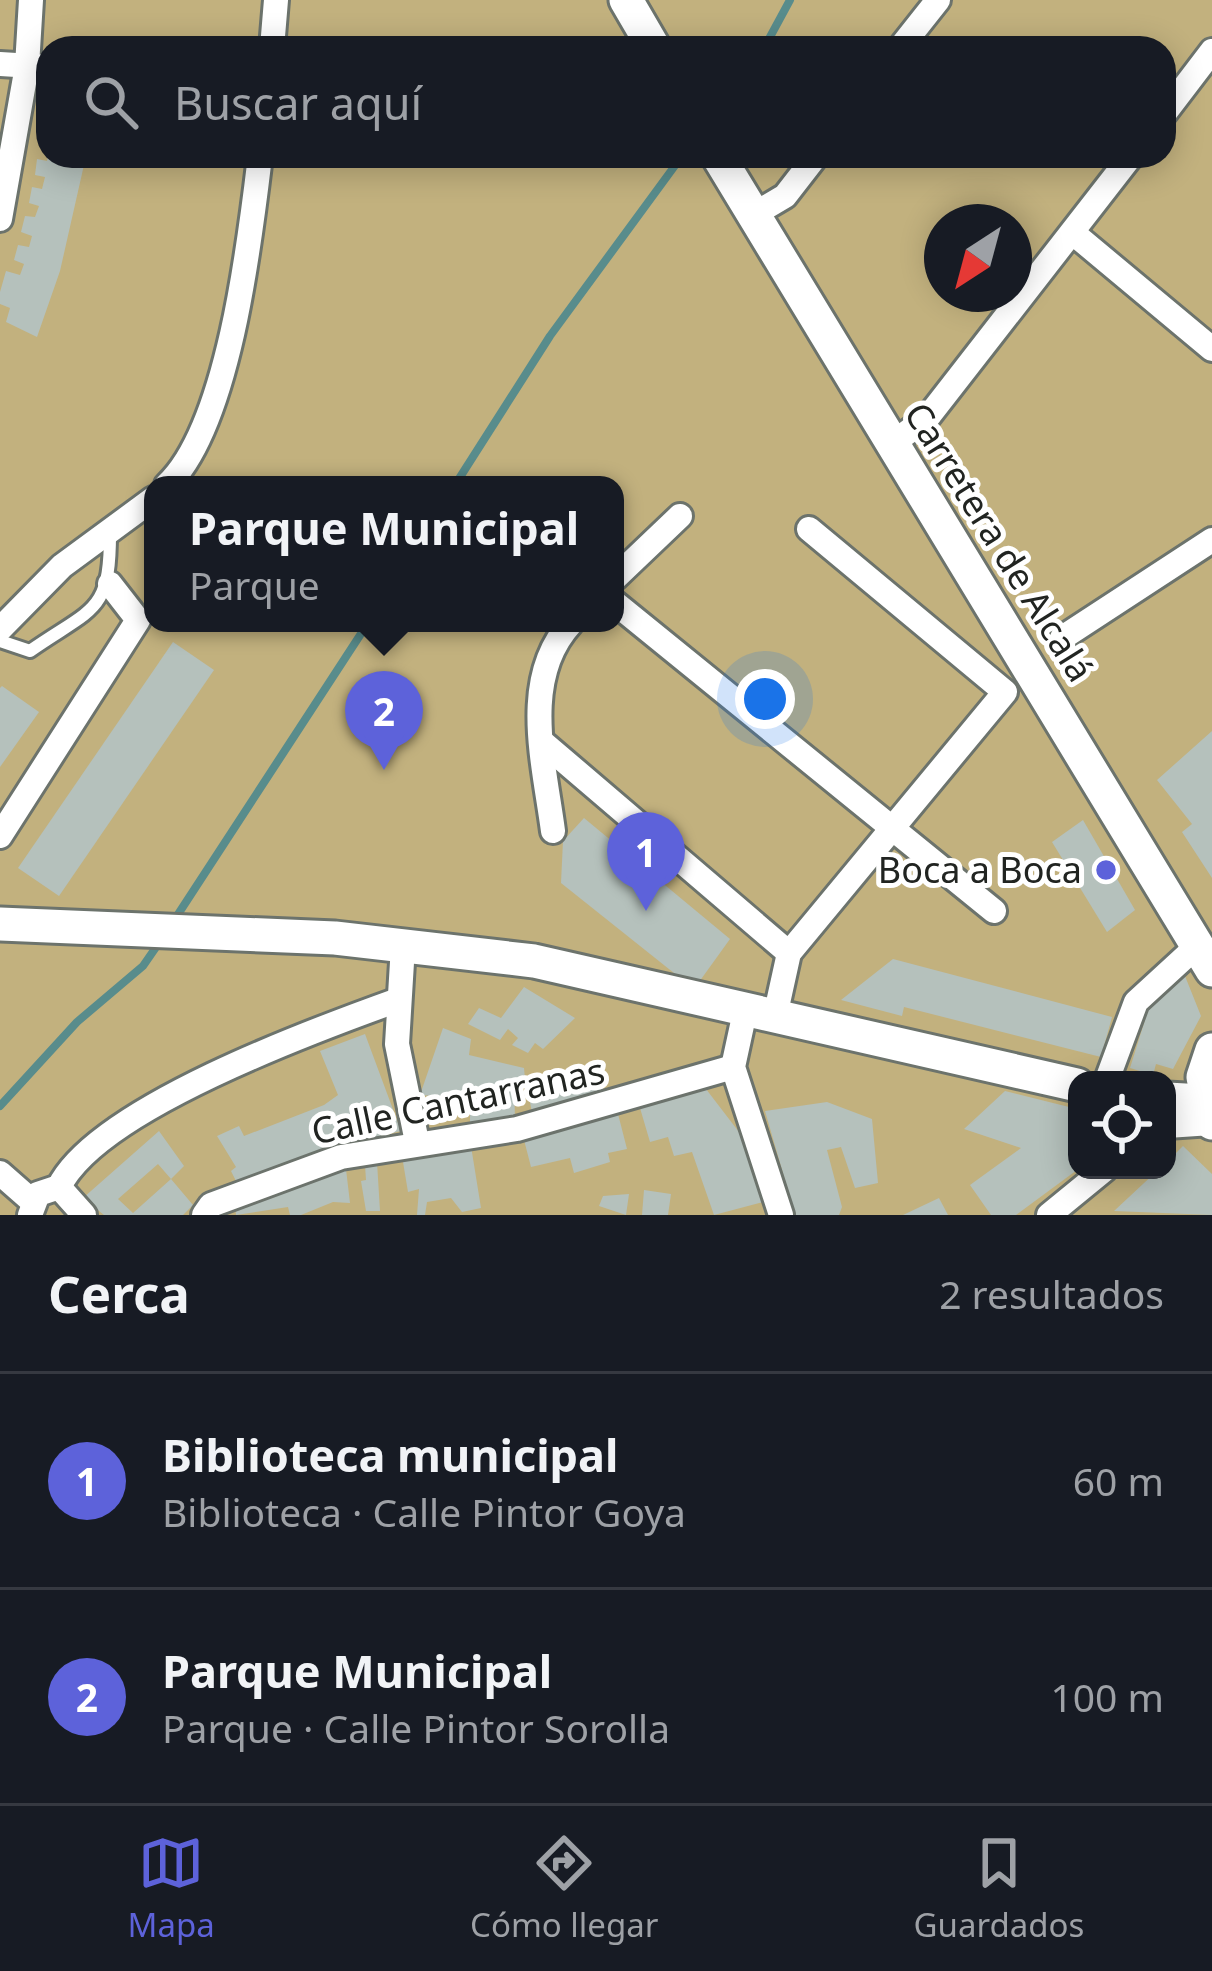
<!DOCTYPE html>
<html lang="es">
<head>
<meta charset="utf-8">
<style>
  body { margin:0; font-family:"Noto Sans",sans-serif; background:#20242c; color:#f1f3f6 }
  .controls { position:absolute; right:36px; bottom:36px; display:grid; overflow:hidden; border-radius:24px; box-shadow:0 6px 30px #0003 }
  .controls button { width:108px; height:108px; display:grid; place-items:center; padding:0; border:0; border-bottom:3px solid #363941; background:#171b24; color:#f1f3f6; font:60px sans-serif }
  .compass { position:absolute; left:924px; top:204px; width:108px; height:108px; border-radius:50%; background:#171b24; box-shadow:0 6px 30px #0003; rotate:216deg }
  .you { position:absolute; left:765px; top:699px; width:42px; height:42px; margin:-30px; border:9px solid #fff; border-radius:50%; background:#1a73e8; box-shadow:0 0 0 18px #1a73e833 }
  .badge { display:grid; place-items:center; width:78px; height:78px; border-radius:50%; background:#5d62da; color:#fff; font-size:39px; font-weight:700 }
  .pin { position:absolute; translate:-50% -99px; filter:drop-shadow(0 3px 6px #0008) }
  .pin::after { content:''; position:absolute; top:63px; width:42px; height:36px; background:inherit; clip-path:polygon(0 0,100% 0,50% 100%) }
  .popup { position:absolute; left:144px; top:476px; width:480px; height:156px; box-sizing:border-box; display:grid; place-content:center; border-radius:24px; background:#171b24; filter:drop-shadow(0 3px 9px #0005); font-size:39px; white-space:nowrap; color:#9ea1a6 }
  .popup b { font-size:45px; color:#f1f3f6 }
  .popup::after { content:''; position:absolute; left:50%; top:100%; margin-left:-24px; border:24px solid transparent; border-top-color:#171b24 }
  .list { margin:0; padding:0; list-style:none }
  h2 { display:flex; justify-content:space-between; align-items:center; height:156px; margin:0; padding:0 48px; font-size:51px }
  h2 small { font-size:39px; font-weight:400; color:#9ea1a6 }
  .list li { display:grid; grid-template-columns:78px 1fr auto; gap:36px; align-items:center; box-sizing:border-box; height:216px; padding:0 48px; border-top:3px solid #363941 }
  .list b { display:block; font-size:45px; white-space:nowrap }
  .list p { margin:0; font-size:39px; white-space:nowrap; color:#9ea1a6 }
  .list em { font-size:39px; font-style:normal; color:#9ea1a6 }
  .icon { flex:none; width:66px; height:66px; fill:none; stroke:currentColor; stroke-width:2; stroke-linecap:round; stroke-linejoin:round }
  .map { position:relative; flex:none; width:1212px; height:1215px; overflow:hidden }
  .search { position:absolute; background:#171b24; box-shadow:0 6px 30px #0003; left:36px; right:36px; top:36px; height:132px; display:flex; align-items:center; gap:30px; box-sizing:border-box; padding:0 42px; border-radius:36px; color:#9ea1a6; font-size:45px }
  .sheet { height:588px; background:#171b24 }
  nav { display:flex; justify-content:space-around; align-items:center; box-sizing:border-box; height:168px; border-top:3px solid #363941; background:#171b24; font-size:33px; color:#9ea1a6 }
  nav a { display:grid; justify-items:center; gap:6px }
  nav .on { color:#5d62da }
  .map>svg:first-child { display:block }
</style>
</head>
<body>
<div class="map">
<svg width="1212" height="1215" viewBox="0 0 1212 1215">
  <rect width="100%" height="100%" fill="#dee6de"/>
  <path fill="#c2b17e" fill-rule="evenodd" d="M 0,0 L 1212,0 L 1212,1215 L 0,1215 ZM 48,48 L 1164,48 L 1164,156 L 48,156 ZM 942,222 L 1014,222 L 1014,294 L 942,294 ZM 153,485 L 615,485 L 615,623 L 153,623 ZM 1077,1080 L 1167,1080 L 1167,1170 L 1077,1170 Z"/>
  <g fill="none" stroke-linecap="round" stroke-linejoin="round">
    <g stroke="#588c8c" stroke-width="8">
      <polyline points="764,48 790,0"/>
      <polyline points="455,485 550,336 682,156"/>
      <polyline points="173,922 368,623"/>
      <polyline points="0,1106 77,1022 143,966 161,940"/>
    </g>
  </g>
  <g fill="#b5c1bc">
    <polygon points="48,156 86,156 60,271 37,337 6,322 10,308 0,304 0,292 6,271 20,275 24,264 14,260 18,245 29,247 32,236 21,232 25,216 35,217 39,206 29,203 32,187 42,189 45,177 35,175 37,159 47,161"/>
    <polygon points="173,642 214,670 59,896 18,868"/>
    <polygon points="2,686 39,712 0,767 0,688"/>
    <polygon points="1212,731 1212,878 1182,832 1192,824 1157,780"/>
    <polygon points="584,818 730,939 694,989 561,883 563,841"/>
    <polygon points="1083,820 1135,910 1107,932 1052,842"/>
    <polygon points="893,959 1112,1017 1101,1057 904,1007 902,1016 841,1000"/>
    <polygon points="1183,971 1201,1016 1173,1069 1156,1064 1153,1075 1130,1068 1149,1007"/>
    <polygon points="524,987 575,1018 543,1049 535,1043 528,1053 512,1045 518,1038 508,1029 500,1040 468,1024 479,1008 501,1018"/>
    <polygon points="443,1028 471,1039 469,1055 524,1068 525,1079 514,1082 515,1119 470,1124 470,1099 420,1095"/>
    <polygon points="365,1034 401,1131 340,1146 238,1185 231,1171 236,1167 217,1136 239,1126 244,1136 324,1105 338,1095 320,1051"/>
    <polygon points="572,1072 574,1080 599,1073 606,1099 533,1118 527,1086"/>
    <polygon points="706,1089 752,1149 771,1200 714,1215 692,1152 674,1156 668,1137 650,1142 640,1108"/>
    <polygon points="1005,1091 1077,1109 1077,1170 1016,1215 991,1215 970,1185 1021,1148 964,1129"/>
    <polygon points="827,1102 872,1119 878,1183 855,1188 841,1147 827,1150 842,1207 839,1215 795,1215 765,1111"/>
    <polygon points="617,1110 627,1149 608,1153 610,1162 574,1173 570,1158 531,1167 523,1136"/>
    <polygon points="159,1131 184,1166 171,1179 158,1164 118,1199 133,1213 171,1179 193,1205 183,1215 104,1215 83,1198"/>
    <polygon points="471,1146 481,1208 462,1212 451,1198 427,1202 425,1215 417,1215 419,1189 408,1192 402,1156"/>
    <polygon points="1183,1146 1212,1174 1212,1215 1114,1211 1158,1170 1167,1170 1167,1162"/>
    <polygon points="377,1162 380,1211 366,1211 361,1181 366,1180 365,1165"/>
    <polygon points="346,1169 350,1203 333,1202 301,1215 290,1215 288,1207 236,1215 235,1204"/>
    <polygon points="644,1190 671,1194 668,1215 642,1215"/>
    <polygon points="629,1194 626,1215 599,1206 603,1196"/>
    <polygon points="939,1198 948,1215 903,1215"/>
  </g>
  <g fill="none" stroke-linecap="round" stroke-linejoin="round">
    <g stroke="#6c736c" stroke-width="18">
      <path id="lane" d="M 0,641 L 30,651 C 93,607 110,614 110,533"/>
    </g>
    <g stroke="#6c736c" stroke-width="30">
      <g id="street">
        <polyline points="272,48 276,0"/>
        <polyline points="900,48 938,0"/>
        <polyline points="0,64 48,67"/>
        <polyline points="1164,114 1212,51"/>
        <polyline points="753,215 785,196 816,156"/>
        <polyline points="0,219 27,66 31,0"/>
        <polyline points="1073,233 1212,349"/>
        <polyline points="893,443 928,417 1131,156"/>
        <path d="M 167,485 C 229,426 250,240 260,156"/>
        <polyline points="615,578 680,516"/>
        <polyline points="615,603 994,911"/>
        <polyline points="0,629 62,566 153,499"/>
        <polyline points="1062,638 1212,540"/>
        <polyline points="541,741 789,953"/>
        <path d="M 553,831 C 544,762 520,678 571,623"/>
        <polyline points="0,836 138,620 110,584"/>
        <polyline points="403,946 397,1044 417,1142"/>
        <polyline points="746,1007 733,1067 781,1215"/>
        <polyline points="776,1012 789,953 1005,692 809,529"/>
        <polyline points="1107,1080 1136,1002 1197,946"/>
        <polyline points="1167,1126 1212,1123"/>
        <polyline points="0,1173 33,1202"/>
        <path d="M 59,1187 C 97,1109 317,1029 398,1000"/>
        <polyline points="59,1187 84,1215"/>
        <polyline points="30,1215 38,1194 59,1187"/>
        <polyline points="204,1215 211,1205 341,1157 517,1129 733,1067"/>
        <polyline points="1049,1215 1104,1170"/>
      </g>
    </g>
    <g stroke="#6c736c" stroke-width="39">
      <g id="secondary">
        <polyline points="626,0 654,48"/>
        <polyline points="718,156 1212,970"/>
        <polyline points="0,924 335,938 534,961 1077,1085"/>
        <polyline points="1212,1050 1203,1077 1212,1123"/>
        <polyline points="1167,1099 1203,1101"/>
      </g>
    </g>
    <use href="#lane" stroke="#fff" stroke-width="12"/>
    <use href="#street" stroke="#fff" stroke-width="24"/>
    <use href="#secondary" stroke="#fff" stroke-width="33"/>
  </g>
  <circle fill="#5d62da" stroke="#fff" stroke-width="4.5" cx="1106" cy="870" r="12"/>
  <g text-anchor="middle" stroke-width="10" stroke-linejoin="round" paint-order="stroke">
    <g font-size="36" fill="#212421" stroke="#fff">
      <text transform="translate(999 542) rotate(58)" y="13">Carretera de Alcalá</text>
      <text transform="translate(458 1101) rotate(-12)" y="13">Calle Cantarranas</text>
    </g>
    <g font-size="36" fill="#212421" stroke="#fff" text-anchor="end">
      <text x="1082" y="883">Boca a Boca</text>
    </g>
  </g>
</svg>
<div class="controls">
<button><svg class="icon" aria-label="locate" viewBox="0 0 24 24"><circle cx="12" cy="12" r="6"/><path d="M12 2v4M12 18v4M2 12h4M18 12h4"/></svg></button>
</div>
<svg class="compass" viewBox="-18 -18 36 36"><path d="M0-13l5 13h-10z" fill="#e53935"/><path d="M0 13l5-13h-10z" fill="#9ea1a6"/></svg>
<div class="you"></div>
<div class="pin badge" style="left:646px;top:911px">1</div>
<div class="pin badge" style="left:384px;top:770px">2</div>
<div class="popup"><b>Parque Municipal</b>Parque</div>
<div class="search"><svg class="icon" aria-label="search" viewBox="0 0 24 24"><circle cx="10" cy="10" r="6"/><path d="M15 15l6 6"/></svg>Buscar aquí</div>
</div>
<section class="sheet">
<h2>Cerca<small>2 resultados</small></h2>
<ul class="list">
<li><span class="badge">1</span><div><b>Biblioteca municipal</b><p>Biblioteca · Calle Pintor Goya</p></div><em>60 m</em></li>
<li><span class="badge">2</span><div><b>Parque Municipal</b><p>Parque · Calle Pintor Sorolla</p></div><em>100 m</em></li>
</ul>
</section>
<nav>
<a class="on"><svg class="icon" aria-label="map" viewBox="0 0 24 24"><path d="M3 6l6-2 6 2 6-2v14l-6 2-6-2-6 2zM9 4v14M15 6v14"/></svg>Mapa</a>
<a><svg class="icon" aria-label="directions" viewBox="0 0 24 24"><path d="M12 3l9 9-9 9-9-9zM9 14v-3h6M13 9l2 2-2 2"/></svg>Cómo llegar</a>
<a><svg class="icon" aria-label="saved" viewBox="0 0 24 24"><path d="M7 4h10v16l-5-4-5 4z"/></svg>Guardados</a>
</nav>
</body>
</html>
